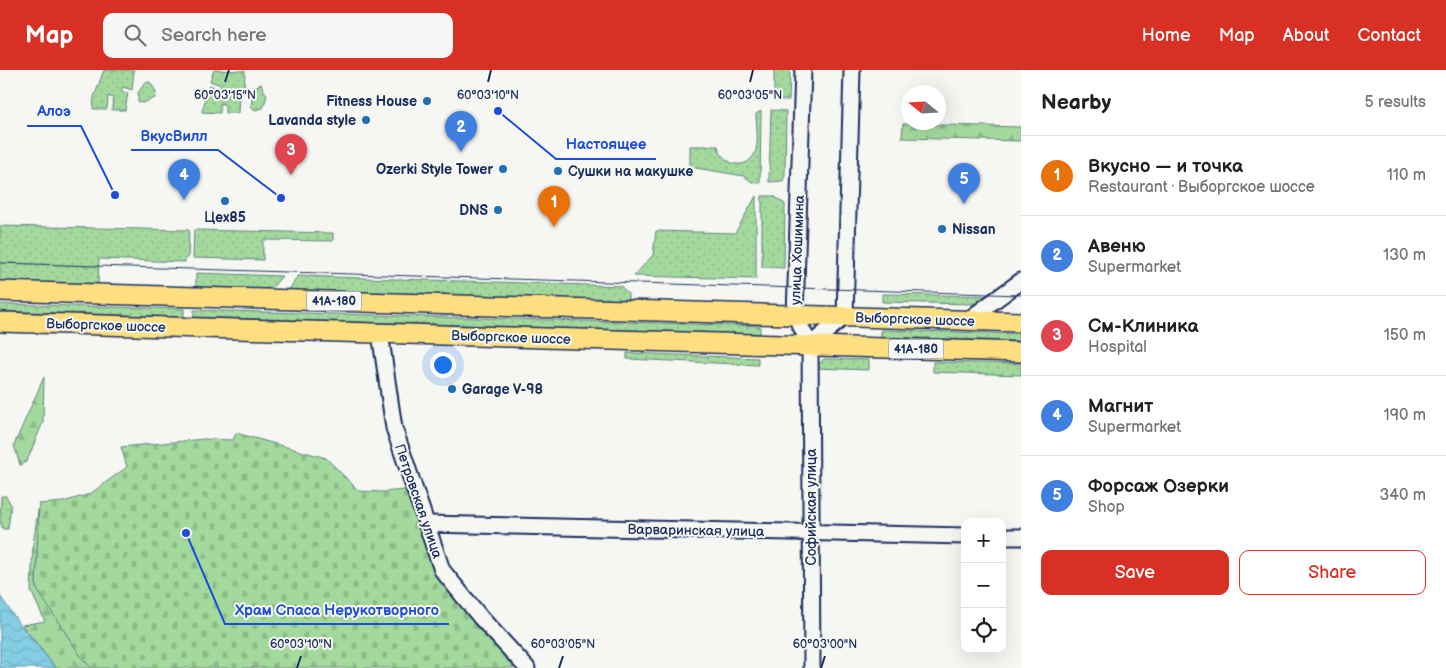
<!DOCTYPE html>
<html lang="en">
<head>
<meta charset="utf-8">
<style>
  body { margin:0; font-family:"Balsamiq Sans",sans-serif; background:#f6f6f6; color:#202124 }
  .controls { position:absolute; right:15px; bottom:15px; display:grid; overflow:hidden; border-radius:10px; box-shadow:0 5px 20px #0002 }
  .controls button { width:45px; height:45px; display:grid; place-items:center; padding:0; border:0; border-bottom:1px solid #e0e0e0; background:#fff; color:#202124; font:25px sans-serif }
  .compass { position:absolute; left:901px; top:15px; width:45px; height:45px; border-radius:50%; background:#fff; box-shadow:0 5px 20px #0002; rotate:288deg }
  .you { position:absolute; left:442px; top:294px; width:18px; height:18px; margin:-12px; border:4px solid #fff; border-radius:50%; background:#1a73e8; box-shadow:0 0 0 8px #1a73e833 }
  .badge { display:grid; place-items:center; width:32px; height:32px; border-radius:50%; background:#d93025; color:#fff; font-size:16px; font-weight:700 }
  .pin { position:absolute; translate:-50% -41px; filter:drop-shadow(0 1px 2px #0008) }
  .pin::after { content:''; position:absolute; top:26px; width:18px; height:15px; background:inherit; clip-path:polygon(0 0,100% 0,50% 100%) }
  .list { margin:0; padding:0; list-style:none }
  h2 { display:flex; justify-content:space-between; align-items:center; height:65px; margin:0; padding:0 20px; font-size:21px }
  h2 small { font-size:16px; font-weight:400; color:#757577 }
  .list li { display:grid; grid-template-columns:32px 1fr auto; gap:15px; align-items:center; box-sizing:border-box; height:80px; padding:0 20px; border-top:1px solid #e0e0e0 }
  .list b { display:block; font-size:19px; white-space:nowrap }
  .list p { margin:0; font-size:16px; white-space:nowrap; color:#757577 }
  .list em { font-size:16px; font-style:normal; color:#757577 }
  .actions { display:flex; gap:10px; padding:15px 20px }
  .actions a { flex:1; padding:11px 0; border:1px solid #d93025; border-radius:10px; text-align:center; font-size:18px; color:#d93025 }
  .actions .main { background:#d93025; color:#fff }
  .icon { flex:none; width:28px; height:28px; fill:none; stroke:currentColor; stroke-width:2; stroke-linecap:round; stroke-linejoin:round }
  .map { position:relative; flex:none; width:1021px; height:598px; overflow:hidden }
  header { display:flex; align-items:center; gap:30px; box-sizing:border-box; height:70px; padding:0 25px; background:#d93025; color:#fff }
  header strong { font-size:24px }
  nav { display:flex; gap:28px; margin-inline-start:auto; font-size:18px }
  .search { width:350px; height:45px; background:#f6f6f6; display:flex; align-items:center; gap:12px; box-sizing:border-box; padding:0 18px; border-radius:10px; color:#757577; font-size:19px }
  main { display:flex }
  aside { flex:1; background:#fff }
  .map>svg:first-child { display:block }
</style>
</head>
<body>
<header>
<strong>Map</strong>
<div class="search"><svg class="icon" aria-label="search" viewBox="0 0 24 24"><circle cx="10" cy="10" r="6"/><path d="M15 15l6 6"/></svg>Search here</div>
<nav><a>Home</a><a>Map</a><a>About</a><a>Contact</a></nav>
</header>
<main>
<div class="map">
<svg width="1021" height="598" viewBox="0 0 1021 598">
  <defs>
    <pattern id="grass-dots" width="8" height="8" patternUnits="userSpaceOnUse" patternTransform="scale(1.25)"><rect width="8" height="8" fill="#a3d99d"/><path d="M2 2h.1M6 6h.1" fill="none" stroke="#8cbb8a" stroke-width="1.8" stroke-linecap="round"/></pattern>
    <pattern id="forest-firs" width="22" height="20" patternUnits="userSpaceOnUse" patternTransform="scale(1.25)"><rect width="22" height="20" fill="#a3d99d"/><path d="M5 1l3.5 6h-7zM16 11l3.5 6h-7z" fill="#8cbb8a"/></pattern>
    <pattern id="cemetery-stones" width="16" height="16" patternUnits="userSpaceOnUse" patternTransform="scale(1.25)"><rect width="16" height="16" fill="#a3d99d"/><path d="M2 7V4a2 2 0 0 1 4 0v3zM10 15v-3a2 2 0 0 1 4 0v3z" fill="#8cbb8a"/></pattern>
    <pattern id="water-waves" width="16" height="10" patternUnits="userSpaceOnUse" patternTransform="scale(1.25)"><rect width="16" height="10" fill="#84cee4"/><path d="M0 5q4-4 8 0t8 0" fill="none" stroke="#71b1c6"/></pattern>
  </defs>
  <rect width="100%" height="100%" fill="#f6f6f2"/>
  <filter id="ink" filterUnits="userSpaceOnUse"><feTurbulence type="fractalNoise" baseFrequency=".02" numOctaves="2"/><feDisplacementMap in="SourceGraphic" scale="10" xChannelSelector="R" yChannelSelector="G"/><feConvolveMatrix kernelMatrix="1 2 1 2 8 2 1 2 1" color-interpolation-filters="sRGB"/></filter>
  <g filter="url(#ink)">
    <g fill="url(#grass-dots)" stroke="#5f847e">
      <polygon points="104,0 134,0 132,20 123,17 121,21 128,23 125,40 112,40 113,28 108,26 107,39 93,39 94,27"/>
      <polygon points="214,0 245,1 244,21 235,18 234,22 239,24 238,43 225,43 225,35 220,33 220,43 202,42 209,15 219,19 221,15 210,11"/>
      <polygon points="774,0 790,0 789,30 774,30"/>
      <polygon points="150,12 156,22 155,28 143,33 138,32 138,23 145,13"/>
      <polygon points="261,14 267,26 263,38 255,40 251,36 254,17"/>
      <polygon points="771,40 786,41 785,105 783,111 769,112"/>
      <path d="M 761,41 L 760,113 L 752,112 L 744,106 L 690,97 L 690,76 L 718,76 C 721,93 744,102 754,85 C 760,74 756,56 756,44 Z"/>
      <polygon points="756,126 756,209 634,206 653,185 656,161 735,163"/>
      <polygon points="762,126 774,126 785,134 784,198 762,197"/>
      <polygon points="0,156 189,160 188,188 185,188 185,192 99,189 98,215 0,213"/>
      <polygon points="194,160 333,163 333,171 263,170 263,190 193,188"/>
      <polygon points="196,203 282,206 270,220 196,218"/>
      <polygon points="298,206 621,216 628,224 628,231 288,221"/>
      <polygon points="882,224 993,226 979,234 972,234 882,232"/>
      <polygon points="0,234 184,239 184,247 0,241"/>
      <polygon points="194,240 760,256 760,264 194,247"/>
      <polygon points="881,260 1021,264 1021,271 881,267"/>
      <polygon points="627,283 758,288 758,295 627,289"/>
      <polygon points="824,289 869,290 869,300 814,298"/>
      <polygon points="933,292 1021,294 1021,305 933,302"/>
      <polygon points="1,426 6,426 11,435 8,459 3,459 0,452"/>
    </g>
    <g fill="url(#forest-firs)" stroke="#5f847e">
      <polygon points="903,54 1021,57 1021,71 902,68"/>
      <polygon points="44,307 43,352 27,391 20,395 14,375"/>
      <polygon points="39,434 36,517 82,588 92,598 56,598 22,555 45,551 31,521 33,475"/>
    </g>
    <polygon fill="url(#cemetery-stones)" stroke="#5f847e" points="236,363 326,388 359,421 382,422 405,420 434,501 475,553 518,598 92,598 82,588 36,518 39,434 63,432 90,424 127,397 121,377 204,369 233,370"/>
    <polygon fill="url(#water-waves)" stroke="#5a8eae" points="0,526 18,552 56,598 0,598"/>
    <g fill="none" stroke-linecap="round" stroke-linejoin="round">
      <g stroke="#1b2f5e" stroke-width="19">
        <g id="minor">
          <polyline points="803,0 795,245 810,275 812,598"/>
          <polyline points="968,250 1021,211"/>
          <polyline points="380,263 394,358 442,500 481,548 527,598"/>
          <polyline points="810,275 845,246 852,0"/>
          <polyline points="427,454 965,466"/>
          <polyline points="1002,467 1021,467"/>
        </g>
      </g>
      <g stroke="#1b2f5e" stroke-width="22">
        <g id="major">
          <polyline points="0,221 1021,252"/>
          <polyline points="0,252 1021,282"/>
        </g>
      </g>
      <use href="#minor" stroke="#f6f6f2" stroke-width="15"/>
      <use href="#major" stroke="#fedf80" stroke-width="19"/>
      <polyline stroke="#1b2f5e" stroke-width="1" points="0,193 1021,225"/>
    </g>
  </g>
  <path fill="none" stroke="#1b2f5e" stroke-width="2" d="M 225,12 L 229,0M 488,12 L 491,0M 750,12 L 753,0M 297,598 L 301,586M 559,598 L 563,586M 821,598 L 825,586"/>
  <g fill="#1f6fb2" stroke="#f6f6f2" stroke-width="2">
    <circle cx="427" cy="31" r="5"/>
    <circle cx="366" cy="50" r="5"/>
    <circle cx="503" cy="99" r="5"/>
    <circle cx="558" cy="101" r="5"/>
    <circle cx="225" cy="131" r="5"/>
    <circle cx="498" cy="140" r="5"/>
    <circle cx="942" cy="159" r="5"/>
    <circle cx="452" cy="319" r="5"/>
  </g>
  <g text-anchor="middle" stroke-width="4" stroke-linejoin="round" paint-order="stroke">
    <g fill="#f6f6f2" stroke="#5d6b8a" stroke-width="1">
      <rect x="306.5" y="221.5" width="55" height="19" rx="4"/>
      <rect x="888.5" y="269.5" width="55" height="19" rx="4"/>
    </g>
    <g font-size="12" font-weight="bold" fill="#1b2f5e">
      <text x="334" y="235">41А-180</text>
      <text x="916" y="283">41А-180</text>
    </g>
    <g font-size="14" font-weight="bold" fill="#1b2f5e" stroke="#f6f6f2" text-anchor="end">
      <text x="417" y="36">Fitness House</text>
      <text x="356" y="55">Lavanda style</text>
      <text x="493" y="104">Ozerki Style Tower</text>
      <text x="568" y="106" text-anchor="start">Сушки на макушке</text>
      <text x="488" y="145">DNS</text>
      <text x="225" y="152" text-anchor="middle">Цех85</text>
      <text x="952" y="164" text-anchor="start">Nissan</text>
      <text x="462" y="324" text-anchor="start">Garage V-98</text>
    </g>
    <g font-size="14" fill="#1b2f5e" stroke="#f6f6f2">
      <text transform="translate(797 180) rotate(-88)" y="5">улица Хошимина</text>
      <text transform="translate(915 249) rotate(2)" y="5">Выборгское шоссе</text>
      <text transform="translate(106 255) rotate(2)" y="5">Выборгское шоссе</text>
      <text transform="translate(511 267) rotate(2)" y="5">Выборгское шоссе</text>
      <text transform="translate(419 431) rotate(71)" y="5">Петровская улица</text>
      <text transform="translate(811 437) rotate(-90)" y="5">Софийская улица</text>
      <text transform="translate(696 460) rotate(1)" y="5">Варваринская улица</text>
    </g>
  </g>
  <g font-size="12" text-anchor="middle" fill="#1b2f5e" stroke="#f6f6f2" stroke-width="4" stroke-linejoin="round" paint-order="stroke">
    <text x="225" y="29">60°03'15"N</text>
    <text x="488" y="29">60°03'10"N</text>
    <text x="750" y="29">60°03'05"N</text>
    <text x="301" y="578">60°03'10"N</text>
    <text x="563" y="578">60°03'05"N</text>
    <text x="825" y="578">60°03'00"N</text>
  </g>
  <path fill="none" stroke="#1d4ed8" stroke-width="2" d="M115 125L81 56H27M281 128L218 80H131M498 41L556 89H656M186 463L225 554H449"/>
  <g fill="#1d4ed8" stroke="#f6f6f2" stroke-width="2">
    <circle cx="115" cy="125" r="5"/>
    <circle cx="281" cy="128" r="5"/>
    <circle cx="498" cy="41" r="5"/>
    <circle cx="186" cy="463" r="5"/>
  </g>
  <g font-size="15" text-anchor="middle" font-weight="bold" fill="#1d4ed8" stroke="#f6f6f2" stroke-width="4" stroke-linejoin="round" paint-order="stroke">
    <text x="54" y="46">Алоэ</text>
    <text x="174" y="71">ВкусВилл</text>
    <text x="606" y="79">Настоящее</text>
    <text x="337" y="545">Храм Спаса Нерукотворного</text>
  </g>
</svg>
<div class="controls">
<button>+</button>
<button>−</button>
<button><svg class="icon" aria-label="locate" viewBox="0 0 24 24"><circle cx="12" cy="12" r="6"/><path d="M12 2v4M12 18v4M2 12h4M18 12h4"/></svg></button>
</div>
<svg class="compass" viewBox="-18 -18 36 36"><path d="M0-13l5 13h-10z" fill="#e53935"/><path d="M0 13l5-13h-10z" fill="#757577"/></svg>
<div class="you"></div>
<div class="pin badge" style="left:554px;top:157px;background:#e8710a">1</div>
<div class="pin badge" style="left:461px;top:82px;background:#3f7fe0">2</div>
<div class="pin badge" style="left:291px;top:105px;background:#e0444e">3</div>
<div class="pin badge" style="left:184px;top:130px;background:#3f7fe0">4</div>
<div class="pin badge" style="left:964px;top:134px;background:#3f7fe0">5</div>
</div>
<aside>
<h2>Nearby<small>5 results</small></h2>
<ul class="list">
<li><span class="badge" style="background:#e8710a">1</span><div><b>Вкусно — и точка</b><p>Restaurant · Выборгское шоссе</p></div><em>110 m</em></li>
<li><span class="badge" style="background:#3f7fe0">2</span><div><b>Авеню</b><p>Supermarket</p></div><em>130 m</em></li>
<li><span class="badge" style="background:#e0444e">3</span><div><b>См-Клиника</b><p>Hospital</p></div><em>150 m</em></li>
<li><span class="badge" style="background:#3f7fe0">4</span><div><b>Магнит</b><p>Supermarket</p></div><em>190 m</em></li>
<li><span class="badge" style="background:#3f7fe0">5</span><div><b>Форсаж Озерки</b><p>Shop</p></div><em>340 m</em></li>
</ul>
<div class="actions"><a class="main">Save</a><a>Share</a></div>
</aside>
</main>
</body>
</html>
